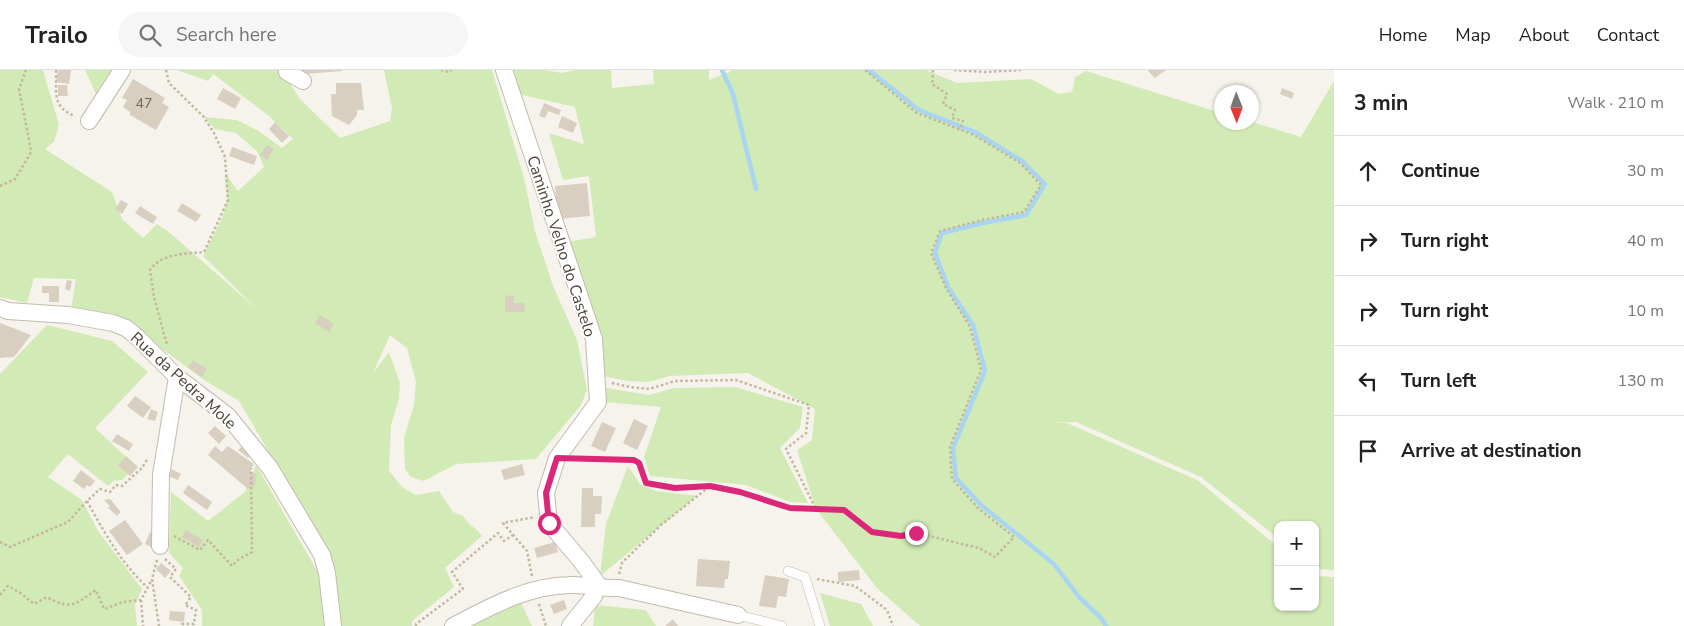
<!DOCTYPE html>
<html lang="en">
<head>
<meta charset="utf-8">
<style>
  body { margin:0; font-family:"Nunito Sans",sans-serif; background:#f6f6f6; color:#222 }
  .controls { position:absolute; right:15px; bottom:15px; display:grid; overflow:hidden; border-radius:10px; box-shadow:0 1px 4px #0004 }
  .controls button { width:45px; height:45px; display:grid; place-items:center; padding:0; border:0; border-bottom:1px solid #e0e0e0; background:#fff; color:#222; font:25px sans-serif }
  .compass { position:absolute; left:1214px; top:15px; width:45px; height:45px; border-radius:50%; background:#fff; box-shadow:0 1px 4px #0004; rotate:179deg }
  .stop { position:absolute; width:15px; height:15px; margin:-11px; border:4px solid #db2777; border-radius:50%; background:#fff }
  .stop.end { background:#db2777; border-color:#fff; box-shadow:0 1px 5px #0008 }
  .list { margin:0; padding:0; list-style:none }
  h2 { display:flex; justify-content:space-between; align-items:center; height:65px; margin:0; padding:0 20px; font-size:21px }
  h2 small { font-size:16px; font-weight:400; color:#767676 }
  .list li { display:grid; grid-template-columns:32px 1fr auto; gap:15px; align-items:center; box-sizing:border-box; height:70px; padding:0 20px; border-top:1px solid #e0e0e0 }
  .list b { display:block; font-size:19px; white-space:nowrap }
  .list em { font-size:16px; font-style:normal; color:#767676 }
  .icon { flex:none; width:28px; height:28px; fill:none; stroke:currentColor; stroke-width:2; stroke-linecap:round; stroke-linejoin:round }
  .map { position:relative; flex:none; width:1334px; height:556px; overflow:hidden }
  header { display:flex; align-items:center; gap:30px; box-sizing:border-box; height:70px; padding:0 25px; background:#fff; border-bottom:1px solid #e0e0e0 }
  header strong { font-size:24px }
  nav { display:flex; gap:28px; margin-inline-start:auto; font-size:18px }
  .search { width:350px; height:45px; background:#f6f6f6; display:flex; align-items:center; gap:12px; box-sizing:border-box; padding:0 18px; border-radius:28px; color:#767676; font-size:19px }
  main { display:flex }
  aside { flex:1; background:#fff }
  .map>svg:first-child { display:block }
</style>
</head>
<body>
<header>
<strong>Trailo</strong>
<div class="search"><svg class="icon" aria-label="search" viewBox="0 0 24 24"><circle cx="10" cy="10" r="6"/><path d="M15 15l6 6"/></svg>Search here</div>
<nav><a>Home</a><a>Map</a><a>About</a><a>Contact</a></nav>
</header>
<main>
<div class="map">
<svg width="1334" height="556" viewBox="0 0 1334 556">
  <rect width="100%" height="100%" fill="#f6f3ec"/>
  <g fill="#d2eab5">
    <polygon points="0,0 43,0 59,55 54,72 45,79 112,122 122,149 143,168 157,154 170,163 259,241 203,186 223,146 227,129 225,103 238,121 264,97 257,81 236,63 215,59 204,47 237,50 257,60 282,78 293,69 268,45 213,4 208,11 177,0 281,0 300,29 340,68 390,51 392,38 384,0 492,0 524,108 535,161 553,216 577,270 587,320 581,335 536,389 456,394 424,411 411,407 405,399 404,368 414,335 416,312 407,278 390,265 373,303 389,282 400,313 399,329 391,355 389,401 403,418 416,425 439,421 453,442 463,446 470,455 476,459 482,466 445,498 454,517 412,551 412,556 339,556 336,508 329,485 239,331 204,310 116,245 71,239 76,209 34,208 27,233 0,227"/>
    <polygon points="85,0 111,0 96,24"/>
    <polygon points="509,0 544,0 562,3 575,0 611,0 612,18 654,14 653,0 709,0 709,10 733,0 926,0 957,13 1031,9 1059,24 1072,22 1075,7 1086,1 1221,43 1222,52 1252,52 1301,67 1334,11 1334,500 1317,499 1315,497 1315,455 1278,455 1278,468 1201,407 1076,352 1049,353 1067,353 1197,410 1278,477 1278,537 1315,537 1315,506 1334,507 1334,556 920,556 877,518 816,439 797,380 812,370 815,339 748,303 670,306 648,312 629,311 603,306 567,172 596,167 589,106 563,110 549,63 584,74 575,37 518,24"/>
    <polygon points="47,255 112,271 148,302 95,358 136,396 122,410 114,411 108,416 68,384 48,407 82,430 98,461 142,519 135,535 137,556 0,556 0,304"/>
    <polygon points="601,317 649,325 674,318 735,317 803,337 800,358 780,378 808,433 790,432 746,415 650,406 644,387 661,337 604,332"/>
    <polygon points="256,395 320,506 324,556 202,556 202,540 179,506 183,498 169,483 171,422 208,451 245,422"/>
    <polygon points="628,396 640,414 656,421 697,426 600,506 606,454"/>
    <polygon points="820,523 861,534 873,556 830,556"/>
    <polygon points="521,533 532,556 468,556 472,554"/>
    <polygon points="595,535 646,540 656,556 593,556"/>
  </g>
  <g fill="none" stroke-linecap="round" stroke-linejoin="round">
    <g stroke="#a9d4f2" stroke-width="4.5">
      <polyline points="722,0 733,24 756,119"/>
      <polyline points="869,0 919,40 975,62 1022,91 1045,114 1026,145 983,153 942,163 935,183 948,217 973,255 985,301 953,378 956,408 981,435 1054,494 1079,527 1101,548 1106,556"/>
    </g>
  </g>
  <g fill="#d8cfc1">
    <polygon points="58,0 71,0 69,14 56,12"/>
    <polygon points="302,0 342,0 342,1 306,4"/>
    <polygon points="1149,0 1166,0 1155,8 1148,1"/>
    <polygon points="133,9 165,28 162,33 169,37 156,60 130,45 130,42 123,37 127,30 122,28"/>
    <polygon points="336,13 361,13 364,40 357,40 357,45 349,55 332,46 331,24 336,24"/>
    <polygon points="58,15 67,15 68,26 58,26"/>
    <polygon points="223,18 241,28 235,39 217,29"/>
    <polygon points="1282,18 1294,23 1292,29 1280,24"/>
    <polygon points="544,33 561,40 559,45 548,41 545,48 539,46"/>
    <polygon points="562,46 577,53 573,63 558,57"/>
    <polygon points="275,52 289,66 282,73 269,59"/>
    <polygon points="267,75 274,79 267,90 260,85"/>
    <polygon points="232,77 257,86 254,95 229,86"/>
    <polygon points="587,113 590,146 558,149 555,116"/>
    <polygon points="121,130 128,134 122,144 115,139"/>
    <polygon points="182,133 201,145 196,152 177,141"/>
    <polygon points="140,136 157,147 153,154 135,143"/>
    <polygon points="67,210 72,211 70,221 65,219"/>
    <polygon points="42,216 59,216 59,232 49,232 49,223 42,223"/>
    <polygon points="514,225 514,233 524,233 525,242 505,242 505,226"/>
    <polygon points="320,245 334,254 329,262 315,253"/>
    <polygon points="0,253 31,265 14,287 0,288"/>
    <polygon points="193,290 207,299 202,307 188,297"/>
    <polygon points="135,326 151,337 143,348 127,336"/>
    <polygon points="151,339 158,342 155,351 147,349"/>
    <polygon points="634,349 648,356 637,380 623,373"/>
    <polygon points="602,352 616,358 605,382 591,376"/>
    <polygon points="215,356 226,366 219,374 208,363"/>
    <polygon points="117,364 133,374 129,381 112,371"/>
    <polygon points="244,375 252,384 248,388 238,380"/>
    <polygon points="215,376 222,382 228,376 254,394 250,400 256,405 255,415 248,419 208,385"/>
    <polygon points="126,386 138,397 130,406 118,395"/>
    <polygon points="522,394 525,405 504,410 501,400"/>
    <polygon points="172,399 181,404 178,410 169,406"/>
    <polygon points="81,400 95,411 90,417 87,415 84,419 73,411"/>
    <polygon points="188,415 212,432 207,440 183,423"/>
    <polygon points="582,418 593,418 593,426 602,426 601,444 595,444 595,457 581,457"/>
    <polygon points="110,429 121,442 117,446 108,438 110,436 104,430"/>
    <polygon points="125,450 143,474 127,485 109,461"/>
    <polygon points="186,460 203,470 199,477 182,467"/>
    <polygon points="150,462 158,465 153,478 145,474"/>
    <polygon points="555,472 558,482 537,488 534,478"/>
    <polygon points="698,489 730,491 728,509 725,509 724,518 696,516"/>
    <polygon points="161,493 171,501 165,508 156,499"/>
    <polygon points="859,500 860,510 838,512 838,502"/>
    <polygon points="765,505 789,509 786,527 778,526 776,538 759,536"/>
    <polygon points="564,530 567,539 554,544 550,535"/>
    <polygon points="170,541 185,542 184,552 169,550"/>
    <polygon points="673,549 678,556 665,556"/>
  </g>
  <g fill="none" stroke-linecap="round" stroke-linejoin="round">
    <g stroke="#c2bbae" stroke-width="10">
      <g id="lane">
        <polyline points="788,501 805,507 820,556"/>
        <polyline points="738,545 782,556"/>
      </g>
    </g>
    <g stroke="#c2bbae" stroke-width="18">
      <g id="street">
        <polyline points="287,0 287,2 303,11"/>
        <polyline points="504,0 594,269 598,332 557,388 546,423 549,453 581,491 597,513 594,526 570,556"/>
        <polyline points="89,51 122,0"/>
        <polyline points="0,238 8,241 68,245 113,253 126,258 137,267 177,307 228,346 270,398 322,485 327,503 333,556"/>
        <polyline points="160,476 161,405 177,307"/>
        <path d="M 453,556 C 490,537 526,516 569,515 C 586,514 602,519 619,518 L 738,545"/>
      </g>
    </g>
    <g stroke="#c4b79f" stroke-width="2.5" stroke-dasharray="2.5 2.5" stroke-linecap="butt">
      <path d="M 56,0 C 57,22 51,37 75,46"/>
      <path d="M 166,0 L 169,13 L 203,46 L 214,63 L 225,87 L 228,130 L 204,182 C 185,184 162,183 150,200 L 154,227 L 167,275"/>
      <polyline points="441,0 449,2 452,0"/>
      <polyline points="933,0 932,14 947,24 943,34 955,40 952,48 963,51 960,60"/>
      <polyline points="954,0 985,2 1021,0"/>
      <polyline points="0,116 15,109 30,84 31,80 19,19 26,0"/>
      <polyline points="612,313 630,317 649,319 675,311 736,310 809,335 806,363 786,379 816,439"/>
      <polyline points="574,389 634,390 639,393 646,413 675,418 710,416 740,422 790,438 844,440 872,462 901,466 916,463 979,478 995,487 1014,467 978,438 952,409 950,377 981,300 970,257 946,218 931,183 940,161 982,150 1024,142 1041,115 1020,93 974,65 917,43 865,0"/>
      <path d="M 87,431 C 104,462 121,493 147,517"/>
      <polyline points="174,466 200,480 208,470 232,496 239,489 252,482 251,398"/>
      <polyline points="0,472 10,477 68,452 87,431 100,419 110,422 116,415 122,416 142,398 148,388"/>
      <polyline points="165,489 176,499 170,507 191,527 185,535 196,540 194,554 182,554 182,556"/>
      <polyline points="157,490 152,509 159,556"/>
      <polyline points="619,504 622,493 631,484 661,455 709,417"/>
      <polyline points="532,506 527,481 503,453 535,447"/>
      <polyline points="817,509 855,516 887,540 893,556"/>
      <path d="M 0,525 L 8,516 L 22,524 L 34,534 L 47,527 C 72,541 75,534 96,520 L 104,539 L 123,532 L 141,530 L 152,509"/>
      <polyline points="141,530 143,556"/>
      <polyline points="539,534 546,556"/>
      <polyline points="416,556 416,554 463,519 452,502 498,463 504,471 513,465"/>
    </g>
    <use href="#lane" stroke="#fff" stroke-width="9"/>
    <use href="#street" stroke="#fff" stroke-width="16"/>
  </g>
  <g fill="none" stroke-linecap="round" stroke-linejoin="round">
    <polyline stroke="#db2777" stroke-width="6" points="549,453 546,423 557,388 634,390 639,393 646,413 675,418 710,416 740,422 790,438 844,440 872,462 901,466 916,463"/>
  </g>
  <g text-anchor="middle" stroke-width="4" stroke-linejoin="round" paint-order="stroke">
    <g font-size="14" fill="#6e675b">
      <text x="144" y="38">47</text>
    </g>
    <g font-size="16" fill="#4b4439" stroke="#fff">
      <text transform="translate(562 176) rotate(72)" y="6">Caminho Velho do Castelo</text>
      <text transform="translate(184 310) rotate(42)" y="6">Rua da Pedra Mole</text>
    </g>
  </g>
</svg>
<div class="controls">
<button>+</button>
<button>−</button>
</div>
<svg class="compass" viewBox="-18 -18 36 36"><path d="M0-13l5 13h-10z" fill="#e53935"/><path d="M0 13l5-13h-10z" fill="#767676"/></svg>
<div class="stop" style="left:549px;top:453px"></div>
<div class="stop end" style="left:916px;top:463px"></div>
</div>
<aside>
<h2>3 min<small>Walk · 210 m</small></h2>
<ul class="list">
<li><svg class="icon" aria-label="ahead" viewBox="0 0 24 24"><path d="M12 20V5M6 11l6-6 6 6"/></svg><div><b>Continue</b></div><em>30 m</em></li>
<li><svg class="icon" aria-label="right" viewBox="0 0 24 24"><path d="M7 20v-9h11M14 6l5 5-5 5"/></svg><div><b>Turn right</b></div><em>40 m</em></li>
<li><svg class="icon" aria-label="right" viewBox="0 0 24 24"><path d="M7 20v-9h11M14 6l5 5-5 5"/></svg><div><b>Turn right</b></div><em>10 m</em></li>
<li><svg class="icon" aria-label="left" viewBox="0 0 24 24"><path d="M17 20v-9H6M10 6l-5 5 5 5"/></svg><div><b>Turn left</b></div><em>130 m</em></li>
<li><svg class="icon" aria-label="arrive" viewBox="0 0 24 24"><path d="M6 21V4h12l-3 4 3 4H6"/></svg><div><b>Arrive at destination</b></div></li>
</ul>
</aside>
</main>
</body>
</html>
